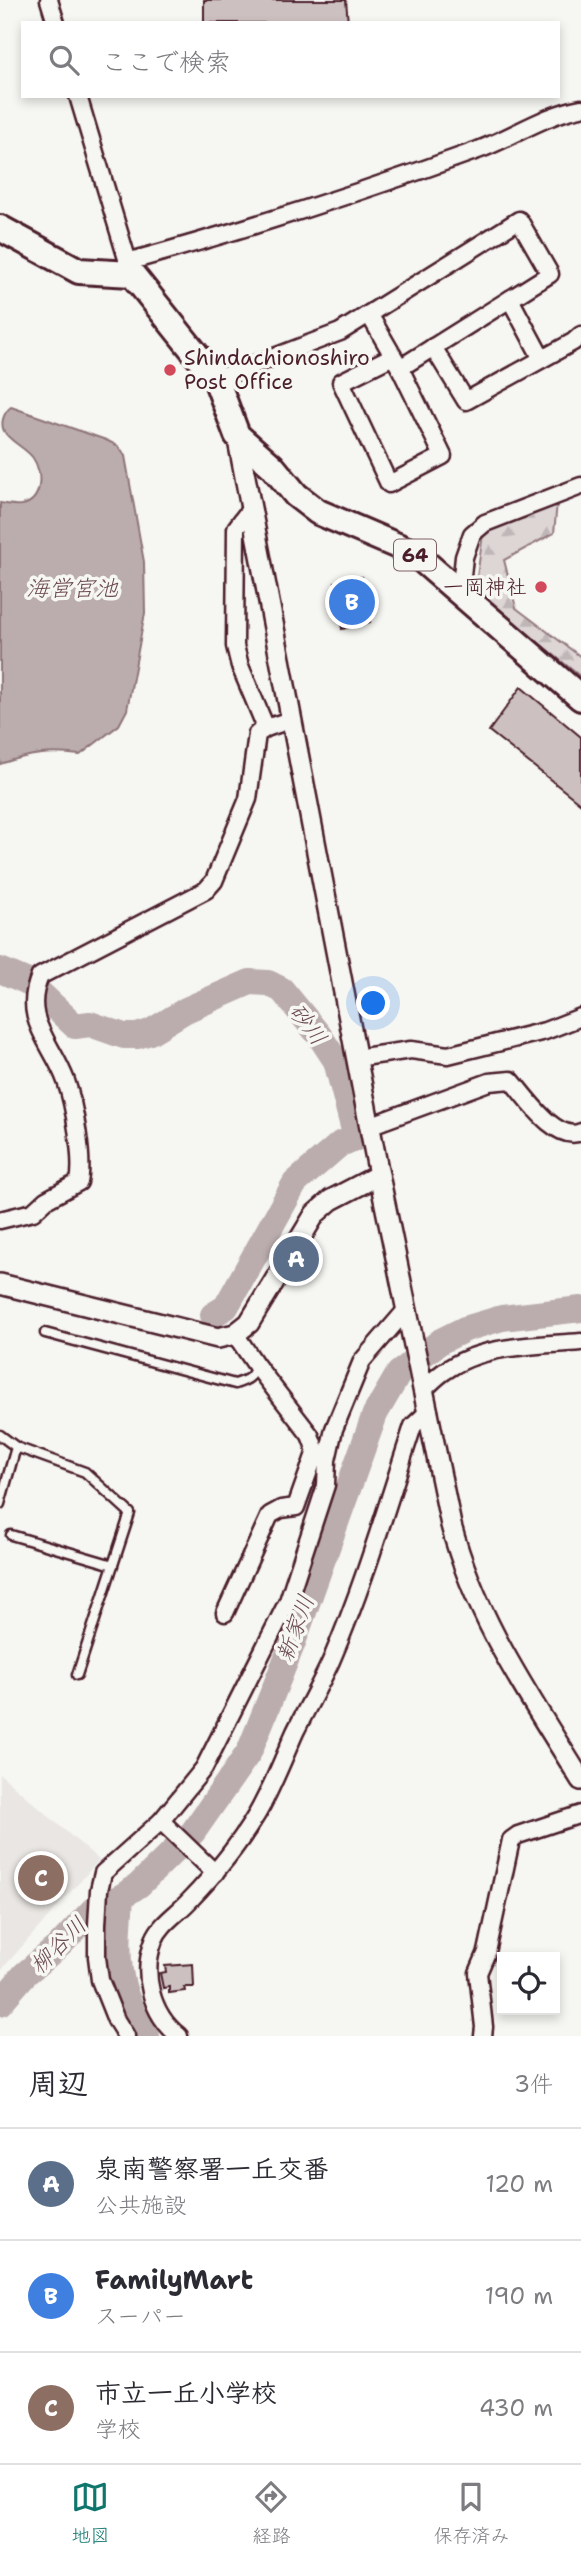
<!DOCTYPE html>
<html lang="ja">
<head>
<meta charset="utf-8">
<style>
  body { margin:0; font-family:"Shantell Sans","Klee One",sans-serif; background:#f2f2f3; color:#2b2b33 }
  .controls { position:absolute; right:21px; bottom:21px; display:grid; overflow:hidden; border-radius:0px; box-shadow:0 4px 10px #0003 }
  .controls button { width:63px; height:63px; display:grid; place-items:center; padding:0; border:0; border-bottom:2px solid #e1e1e2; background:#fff; color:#2b2b33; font:35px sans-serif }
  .you { position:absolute; left:374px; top:1004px; width:24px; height:24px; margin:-18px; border:5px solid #fff; border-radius:50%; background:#1a73e8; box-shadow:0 0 0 10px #1a73e833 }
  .badge { display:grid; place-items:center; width:46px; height:46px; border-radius:50%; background:#0f766e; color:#fff; font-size:23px; font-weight:700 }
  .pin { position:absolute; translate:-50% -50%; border:4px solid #fff; box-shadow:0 2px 7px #0006 }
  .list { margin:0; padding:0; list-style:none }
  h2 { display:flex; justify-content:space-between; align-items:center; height:91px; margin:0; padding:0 28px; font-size:30px }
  h2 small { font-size:23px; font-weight:400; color:#7c7c81 }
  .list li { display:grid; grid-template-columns:46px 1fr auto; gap:21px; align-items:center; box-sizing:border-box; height:112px; padding:0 28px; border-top:2px solid #e1e1e2 }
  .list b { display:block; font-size:26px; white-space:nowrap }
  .list p { margin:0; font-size:23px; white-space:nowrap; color:#7c7c81 }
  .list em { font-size:23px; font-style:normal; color:#7c7c81 }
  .icon { flex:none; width:38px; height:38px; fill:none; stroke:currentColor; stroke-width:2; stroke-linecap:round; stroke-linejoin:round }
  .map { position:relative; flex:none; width:581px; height:2036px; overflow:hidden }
  .search { position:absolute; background:#fff; box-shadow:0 4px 10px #0003; left:21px; right:21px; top:21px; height:77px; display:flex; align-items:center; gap:18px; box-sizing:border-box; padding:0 24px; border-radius:0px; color:#7c7c81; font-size:26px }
  .sheet { height:427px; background:#fff }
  nav { display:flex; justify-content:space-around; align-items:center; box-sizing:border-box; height:98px; border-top:2px solid #e1e1e2; background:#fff; font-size:19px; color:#7c7c81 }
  nav a { display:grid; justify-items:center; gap:4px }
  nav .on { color:#0f766e }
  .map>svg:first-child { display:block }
</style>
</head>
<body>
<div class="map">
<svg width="581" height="2036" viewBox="0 0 581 2036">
  <defs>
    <pattern id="forest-firs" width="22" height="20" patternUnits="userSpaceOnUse" patternTransform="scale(1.75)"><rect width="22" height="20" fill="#ddd6d5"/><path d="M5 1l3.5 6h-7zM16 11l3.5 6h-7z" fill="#bfb7b7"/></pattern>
  </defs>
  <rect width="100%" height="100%" fill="#f6f6f2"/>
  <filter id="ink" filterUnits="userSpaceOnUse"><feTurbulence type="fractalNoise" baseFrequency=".0143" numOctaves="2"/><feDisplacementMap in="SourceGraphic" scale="14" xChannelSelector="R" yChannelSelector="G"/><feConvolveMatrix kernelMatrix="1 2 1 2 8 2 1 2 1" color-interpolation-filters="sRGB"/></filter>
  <g filter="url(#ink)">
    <polygon fill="#e9e6e3" points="0,1774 99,1860 0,1971"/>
    <polygon fill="url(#forest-firs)" stroke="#947a80" stroke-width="2" points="557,503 554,533 504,560 516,608 581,657 581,677 475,591 483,534"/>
    <path fill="#bbadae" stroke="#8e747a" stroke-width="2" d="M 11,407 L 106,440 L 118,446 L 125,456 L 144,562 L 145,613 L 127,710 L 119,725 L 80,755 C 48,751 30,754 0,764 L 0,503 C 7,504 16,506 22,505 C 43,501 43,472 33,458 C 26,448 10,442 4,431 C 0,423 4,412 11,407 Z"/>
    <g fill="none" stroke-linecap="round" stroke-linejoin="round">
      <g stroke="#bbadae" stroke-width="26">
        <polyline points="0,970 28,982 75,1026 90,1024 124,1036 137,1036 150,1032 186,1010 250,982 268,983 282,990 319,1035 336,1061 356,1138 340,1144 295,1183 226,1307 213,1315"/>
        <path d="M 121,1897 C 117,1953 113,1987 147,2036"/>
        <polyline points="0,2003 25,1974 61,1944 94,1909 121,1897 139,1885 193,1832 249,1752 292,1645 375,1414 399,1373 441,1341 465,1329 502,1318 581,1309"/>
      </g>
    </g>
    <g fill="#ccc1c0" stroke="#4a1f2b" stroke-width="2">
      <polygon points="204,0 346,0 348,23 204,23"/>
      <polygon points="362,577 370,622 342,629 335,582"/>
      <polygon points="521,687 581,737 581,804 489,731"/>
      <polygon points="193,1964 194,1987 184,1987 185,1991 169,1993 169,1987 163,1988 160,1973 166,1972 165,1966"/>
    </g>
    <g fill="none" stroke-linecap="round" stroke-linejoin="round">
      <g stroke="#4a1f2b" stroke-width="13">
        <g id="service">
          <path d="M 45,1333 L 235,1384 C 247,1380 253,1378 256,1365"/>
          <polyline points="0,1435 16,1447 0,1504"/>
          <polyline points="16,1447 85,1472 130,1513 77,1675"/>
          <polyline points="11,1535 113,1565"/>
        </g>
      </g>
      <g stroke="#4a1f2b" stroke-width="21">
        <g id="minor">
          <polyline points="49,0 56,23"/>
          <polyline points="78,96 131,272"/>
          <path d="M 127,262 C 245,230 362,192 478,150 C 513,137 544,115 581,108"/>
          <polyline points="510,299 542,359"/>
          <polyline points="369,314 400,368 443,456 389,484 341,382 393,356"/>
          <polyline points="433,347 466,401 573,342 581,335"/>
          <polyline points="216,379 340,332 519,220 550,274 400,368"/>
          <polyline points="251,508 236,528 235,646 240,666 266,728"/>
          <polyline points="460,595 464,557 472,534 485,523 581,486"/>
          <polyline points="356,1058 411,1050 448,1055 545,1031 581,1017"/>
          <path d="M 369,1126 L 489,1082 L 511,1080 C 526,1097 556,1143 581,1132"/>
          <path d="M 0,1220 L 33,1212 L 46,1200 L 79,1182 C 84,1159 74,1104 66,1081 C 52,1042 21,1020 40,976 L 206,890 L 214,881 L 248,799 L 257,734 L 266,728 L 290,720"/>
          <path d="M 424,1389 C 431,1383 437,1376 445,1371 C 482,1344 537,1346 581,1342"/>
          <polyline points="225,1613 270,1515 281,1509 296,1507 316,1451 310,1435 256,1365 235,1334"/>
          <polyline points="161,1821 215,1873"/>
          <polyline points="126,2036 116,2020 100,1980 97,1957 97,1925 99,1890 103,1873 161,1821 204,1768 288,1601 326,1485 327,1460 334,1429 362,1361 407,1309"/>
          <path d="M 179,2036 C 151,2014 141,1974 154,1940 C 160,1924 177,1914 189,1901 C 215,1874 238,1846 257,1814 C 272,1788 283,1759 295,1732 C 307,1708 320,1685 331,1661 C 364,1585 387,1505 413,1426 L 429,1411"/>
          <polyline points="483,2036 484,2027 478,1973 487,1952 511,1840 518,1835 581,1814"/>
        </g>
      </g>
      <g stroke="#4a1f2b" stroke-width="24">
        <g id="tertiary">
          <path d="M 237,435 L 379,1175 L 451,1525 C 476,1620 530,1697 581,1780"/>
          <polyline points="0,1284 218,1338 235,1334 249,1323 315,1214 331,1200 379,1175"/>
        </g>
      </g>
      <g stroke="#4a1f2b" stroke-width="30">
        <polyline id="primary" points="0,228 79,271 132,274 216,379 237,435 272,466 296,495 318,512 414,553 581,698"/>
      </g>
      <use href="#service" stroke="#f6f6f2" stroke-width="8"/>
      <use href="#minor" stroke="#f6f6f2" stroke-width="16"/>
      <use href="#tertiary" stroke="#f6f6f2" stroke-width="19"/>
      <use href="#primary" stroke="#f6f6f2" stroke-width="24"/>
    </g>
  </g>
  <g fill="#d1495b" stroke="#f6f6f2" stroke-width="2.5">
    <circle cx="170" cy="370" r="7"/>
    <circle cx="541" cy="587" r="7"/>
  </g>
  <g text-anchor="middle" stroke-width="7" stroke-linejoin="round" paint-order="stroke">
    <rect fill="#f6f6f2" stroke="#7e6067" stroke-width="2" x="394" y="539.5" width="42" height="31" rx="5"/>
    <g font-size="19" font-weight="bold" fill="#4a1f2b">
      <text x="415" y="562">64</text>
    </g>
    <g font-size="21" fill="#4a1f2b" stroke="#f6f6f2" text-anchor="start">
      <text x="184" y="365">Shindachionoshiro<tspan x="184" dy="24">Post Office</tspan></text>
      <text x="527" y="594" text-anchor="end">一岡神社</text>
    </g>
    <g font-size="23" font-style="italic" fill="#6c4a52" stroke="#f6f6f2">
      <text x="72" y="596">海営宮池</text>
      <text transform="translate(308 1024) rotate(53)" y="8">砂川</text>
      <text transform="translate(295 1628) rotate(-70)" y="8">新家川</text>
      <text transform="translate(58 1945) rotate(-45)" y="8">柳谷川</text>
    </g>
  </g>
</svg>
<div class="controls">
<button><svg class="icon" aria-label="locate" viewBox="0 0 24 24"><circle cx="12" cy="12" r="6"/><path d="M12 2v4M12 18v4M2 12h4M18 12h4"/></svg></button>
</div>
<div class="you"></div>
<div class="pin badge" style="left:296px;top:1259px;background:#5c6f8a">A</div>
<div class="pin badge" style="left:352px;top:602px;background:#3f7fe0">B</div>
<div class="pin badge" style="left:41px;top:1878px;background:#8d6e63">C</div>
<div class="search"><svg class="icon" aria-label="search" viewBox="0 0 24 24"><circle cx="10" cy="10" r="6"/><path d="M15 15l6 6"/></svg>ここで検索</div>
</div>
<section class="sheet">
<h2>周辺<small>3件</small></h2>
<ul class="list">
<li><span class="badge" style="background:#5c6f8a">A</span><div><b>泉南警察署一丘交番</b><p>公共施設</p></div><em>120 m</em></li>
<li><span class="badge" style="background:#3f7fe0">B</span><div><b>FamilyMart</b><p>スーパー</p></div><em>190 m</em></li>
<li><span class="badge" style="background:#8d6e63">C</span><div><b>市立一丘小学校</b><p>学校</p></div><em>430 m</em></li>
</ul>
</section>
<nav>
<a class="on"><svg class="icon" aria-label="map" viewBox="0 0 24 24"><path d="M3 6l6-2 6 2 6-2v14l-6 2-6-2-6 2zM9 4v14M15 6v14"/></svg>地図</a>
<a><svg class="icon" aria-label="directions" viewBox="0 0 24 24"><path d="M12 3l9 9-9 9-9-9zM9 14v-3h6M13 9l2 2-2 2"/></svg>経路</a>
<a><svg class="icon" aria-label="saved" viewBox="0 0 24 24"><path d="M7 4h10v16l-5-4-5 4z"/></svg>保存済み</a>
</nav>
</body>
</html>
